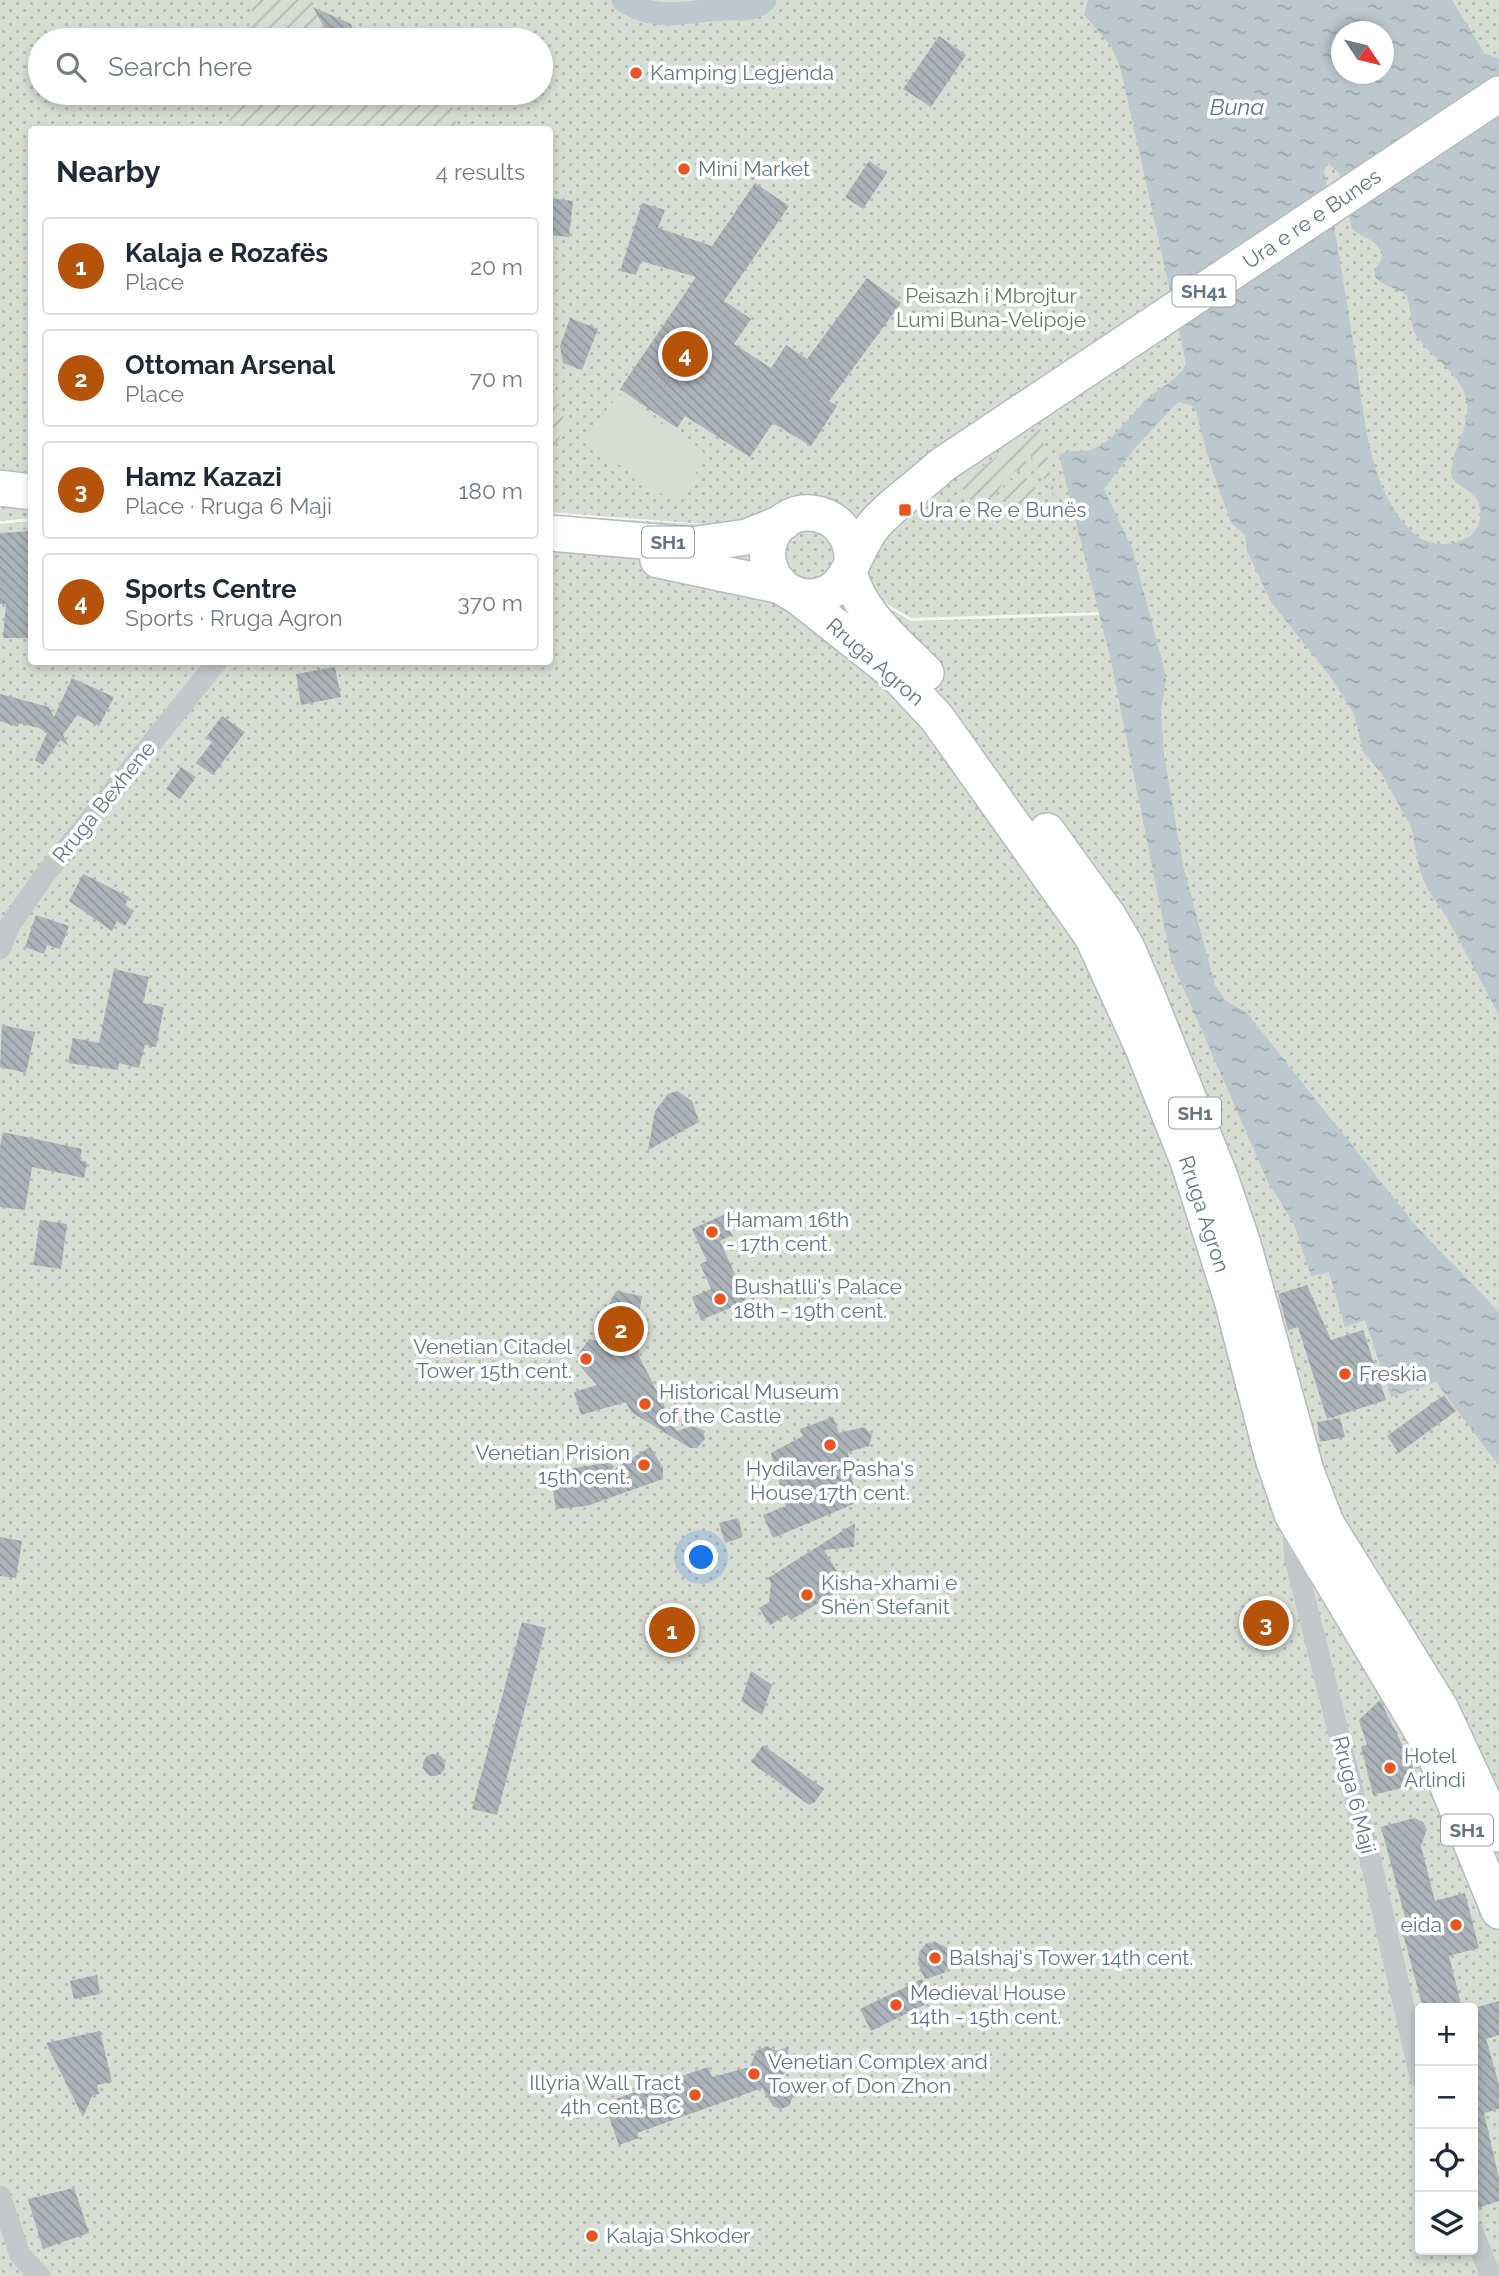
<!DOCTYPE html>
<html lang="en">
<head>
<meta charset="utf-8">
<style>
  body { margin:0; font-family:Raleway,sans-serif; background:#f6f6f7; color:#1f2937 }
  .controls { position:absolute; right:21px; bottom:21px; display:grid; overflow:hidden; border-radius:7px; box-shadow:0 4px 10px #0003 }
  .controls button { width:63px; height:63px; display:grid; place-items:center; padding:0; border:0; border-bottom:2px solid #e0e1e3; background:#fff; color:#1f2937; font:35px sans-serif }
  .compass { position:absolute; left:1331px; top:21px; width:63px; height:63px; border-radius:50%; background:#fff; box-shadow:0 4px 10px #0003; rotate:125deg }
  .you { position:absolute; left:702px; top:1558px; width:24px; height:24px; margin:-18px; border:5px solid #fff; border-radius:50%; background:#1a73e8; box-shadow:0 0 0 10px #1a73e833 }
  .badge { display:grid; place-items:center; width:46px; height:46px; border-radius:50%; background:#b45309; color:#fff; font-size:23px; font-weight:700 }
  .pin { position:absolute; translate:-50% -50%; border:4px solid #fff; box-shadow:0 2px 7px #0006 }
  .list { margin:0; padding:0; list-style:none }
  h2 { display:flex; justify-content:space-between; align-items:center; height:91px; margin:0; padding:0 28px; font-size:30px }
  h2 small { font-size:23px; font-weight:400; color:#747a83 }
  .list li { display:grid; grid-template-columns:46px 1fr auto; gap:21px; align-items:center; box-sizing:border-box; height:98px; margin:0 14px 14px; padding:0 14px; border:2px solid #e0e1e3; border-radius:7px }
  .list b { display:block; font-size:26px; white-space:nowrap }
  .list p { margin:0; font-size:23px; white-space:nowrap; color:#747a83 }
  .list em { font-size:23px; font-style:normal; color:#747a83 }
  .icon { flex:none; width:38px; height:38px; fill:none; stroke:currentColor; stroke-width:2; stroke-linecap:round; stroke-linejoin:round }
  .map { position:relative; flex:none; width:1499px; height:2276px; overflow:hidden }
  .search { position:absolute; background:#fff; box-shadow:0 4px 10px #0003; left:28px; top:28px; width:525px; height:77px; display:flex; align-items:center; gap:18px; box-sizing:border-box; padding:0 24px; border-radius:38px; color:#747a83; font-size:26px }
  .panel { position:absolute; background:#fff; box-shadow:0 4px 10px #0003; left:28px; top:126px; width:525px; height:539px; border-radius:7px }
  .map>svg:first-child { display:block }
</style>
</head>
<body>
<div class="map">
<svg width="1499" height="2276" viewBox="0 0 1499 2276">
  <defs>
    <pattern id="grass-dots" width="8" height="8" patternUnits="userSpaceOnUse" patternTransform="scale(1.75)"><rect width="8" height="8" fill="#d7ddd3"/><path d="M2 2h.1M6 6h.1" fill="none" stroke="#b2b8b1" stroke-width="1.8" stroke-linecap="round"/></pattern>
    <pattern id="garden-furrows" width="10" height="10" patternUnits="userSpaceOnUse" patternTransform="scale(1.75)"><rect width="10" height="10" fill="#d7ddd3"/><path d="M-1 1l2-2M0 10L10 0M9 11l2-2" fill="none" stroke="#b2b8b1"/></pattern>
    <pattern id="water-ripples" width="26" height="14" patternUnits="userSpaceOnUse" patternTransform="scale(1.75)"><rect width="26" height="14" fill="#bcc8cd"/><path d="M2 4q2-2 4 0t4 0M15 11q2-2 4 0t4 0" fill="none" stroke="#9ca7ac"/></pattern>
    <pattern id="building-back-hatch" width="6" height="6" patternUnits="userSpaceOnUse" patternTransform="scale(1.75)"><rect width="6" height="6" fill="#abb3b9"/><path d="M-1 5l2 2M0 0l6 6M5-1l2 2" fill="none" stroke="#8f969c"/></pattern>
  </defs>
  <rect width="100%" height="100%" fill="#f6f6f2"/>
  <path fill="url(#grass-dots)" fill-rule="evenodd" d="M 0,0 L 1499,0 L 1499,2276 L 0,2276 L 0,524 L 31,521 L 32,662 L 550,662 L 550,515 L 756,528 L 550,512 L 550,130 L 32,130 L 31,518 L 0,521 ZM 1342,32 L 1384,32 L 1384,74 L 1342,74 ZM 40,40 L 541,40 L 541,93 L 40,93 ZM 827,569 L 911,618 L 1102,612 L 1102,615 L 911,621 L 826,572 ZM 1420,2008 L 1473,2008 L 1473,2250 L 1420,2250 Z"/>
  <g fill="url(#garden-furrows)">
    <polygon points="254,0 310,0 331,40 246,40"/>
    <polygon points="235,93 448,93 458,129 228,129"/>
    <polygon points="550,379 566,424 550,457"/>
    <path d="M 1040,428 L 1056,498 L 1029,453 L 1023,457 L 1035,476 C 1009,460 1003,485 992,502 L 986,500 L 977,509 L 958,483 Z"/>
    <polygon points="1023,476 1034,485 1041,505 1029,508 1007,499 999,499 1007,482"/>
  </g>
  <polygon fill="#d7ddd3" points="618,394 708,456 675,503 585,441"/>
  <path fill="url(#water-ripples)" fill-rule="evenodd" d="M 1088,0 L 1452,0 L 1485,54 L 1499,58 L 1499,1015 L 1446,916 L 1428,890 L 1420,871 L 1411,827 L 1382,774 L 1363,752 L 1354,714 L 1332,679 L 1271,602 L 1247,551 L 1245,535 L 1231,523 L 1207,454 L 1196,411 L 1191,405 L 1179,402 L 1173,407 L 1134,449 L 1104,489 L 1132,548 L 1163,664 L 1166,681 L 1161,709 L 1164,755 L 1183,865 L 1215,985 L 1225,1000 L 1247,1013 L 1416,1226 L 1499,1312 L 1499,1466 L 1436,1382 L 1391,1397 L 1365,1320 L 1345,1327 L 1329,1272 L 1311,1276 L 1294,1224 L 1268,1182 L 1171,960 L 1111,661 L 1059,455 C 1070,448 1084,454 1096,448 C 1117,438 1132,411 1151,396 C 1163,385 1180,379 1186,363 L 1121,70 L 1111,46 L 1084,15 ZM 1342,32 L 1384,32 L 1384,74 L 1342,74 ZM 1328,163 L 1339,173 L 1352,229 C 1364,240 1377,237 1382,256 C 1381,262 1375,267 1375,272 C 1373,285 1398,288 1406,294 C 1412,307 1408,322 1416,335 C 1432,360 1463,372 1467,404 C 1470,431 1449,451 1452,478 C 1459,487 1474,491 1478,502 C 1493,542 1436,557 1411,531 C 1397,517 1387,499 1380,481 C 1367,449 1361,396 1356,361 C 1346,297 1336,234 1324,171 Z"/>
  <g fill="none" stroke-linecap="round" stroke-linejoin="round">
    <path stroke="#bcc8cd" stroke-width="23" d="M 623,0 C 656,23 688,11 724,9 C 741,8 751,13 765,0"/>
  </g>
  <g fill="url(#building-back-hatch)">
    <polygon points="313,7 351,24 356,40 331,40"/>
    <polygon points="939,36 966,55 931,107 903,89"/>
    <polygon points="869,161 887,173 863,209 845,197"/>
    <polygon points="755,183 789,206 724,301 751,319 734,344 771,368 786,345 807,359 867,278 901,303 829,401 837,406 811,446 773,423 750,457 685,416 677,428 620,389 696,277 641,261 636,275 620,271 642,203 665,210 658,228 712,246"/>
    <polygon points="550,198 573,201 569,237 550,235"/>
    <polygon points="570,318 598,329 582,370 563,363 560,346"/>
    <polygon points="32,531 29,638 3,638 6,604 0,604 0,533"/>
    <polygon points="335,667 341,697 301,705 296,674"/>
    <polygon points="72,678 114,697 99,726 77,715 63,735 69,746 60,740 43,765 35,760 47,733 39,728 19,723 18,727 0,721 0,694 49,707 54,717"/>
    <polygon points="222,716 245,732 213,775 196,763 212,742 206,737"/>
    <polygon points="181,767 196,777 180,799 166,789"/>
    <polygon points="83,874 129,897 125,905 134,911 125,926 117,921 112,931 69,901"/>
    <polygon points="36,915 69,926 60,949 47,945 44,954 25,947"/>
    <polygon points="114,969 149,977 143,1003 164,1007 156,1047 145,1045 139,1068 119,1063 118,1070 68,1063 73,1038 99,1043"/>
    <polygon points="2,1025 35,1032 26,1073 0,1067"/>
    <polygon points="677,1091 692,1101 699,1122 648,1150 655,1111 668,1094"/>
    <polygon points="3,1132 82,1149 80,1160 87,1162 84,1178 32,1167 25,1210 0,1207 0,1147"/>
    <polygon points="723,1215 732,1235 720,1241 747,1301 701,1320 692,1297 711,1289 700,1264 707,1261 692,1229"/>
    <polygon points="40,1220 67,1224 61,1269 33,1265"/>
    <polygon points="1307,1285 1331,1340 1363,1330 1386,1400 1327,1419 1298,1327 1288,1330 1278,1294"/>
    <polygon points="616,1291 642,1296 639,1315 645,1316 638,1354 677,1431 692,1426 703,1430 705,1439 697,1448 690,1448 631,1412 626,1402 581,1415 574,1392 597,1385 580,1366 577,1356 589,1339 597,1341 602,1319"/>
    <polygon points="1444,1395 1456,1411 1399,1453 1387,1436"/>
    <polygon points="833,1417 839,1433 864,1427 872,1435 869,1446 848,1452 856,1503 773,1538 763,1515 786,1506 771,1453 803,1436 800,1429"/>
    <polygon points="1340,1418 1345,1437 1320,1442 1317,1422"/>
    <polygon points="650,1447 663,1467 663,1479 587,1506 556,1509 550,1472 611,1462 613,1470"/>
    <polygon points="738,1518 743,1537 725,1543 719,1523"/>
    <polygon points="855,1523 854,1547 824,1550 846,1586 791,1620 787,1615 770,1625 759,1608 769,1602 771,1583 768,1578"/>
    <polygon points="0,1537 22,1541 16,1578 0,1576"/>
    <polygon points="522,1622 546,1628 497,1815 472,1809"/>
    <polygon points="751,1671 772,1685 762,1715 741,1701"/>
    <polygon points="1380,1700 1403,1746 1408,1747 1417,1784 1373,1795 1361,1746 1367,1745 1359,1720"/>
    <polygon points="763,1745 824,1789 815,1802 809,1805 751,1762"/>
    <circle cx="434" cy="1765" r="11"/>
    <polygon points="1414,1818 1423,1822 1427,1829 1421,1846 1435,1901 1465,1893 1479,1948 1449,1956 1462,2008 1423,2008 1402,1930 1408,1928 1381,1827"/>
    <polygon points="935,1942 948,1948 951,1964 944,1973 925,1979 918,1964 919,1952 927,1943"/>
    <polygon points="97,1975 100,1994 74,1999 70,1981"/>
    <polygon points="922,1979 932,2001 871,2031 860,2009"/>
    <polygon points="1499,2001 1499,2035 1486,2039 1499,2085 1499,2109 1484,2113 1499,2178 1499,2201 1478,2208 1473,2188 1473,2008"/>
    <polygon points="100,2031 112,2082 97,2085 99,2094 92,2096 83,2117 46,2043"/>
    <polygon points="767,2046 777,2051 788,2047 790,2068 781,2076 794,2094 789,2106 780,2109 773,2106 762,2088 637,2133 639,2138 619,2145 604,2103 708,2067 712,2077 750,2067 756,2051"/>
    <polygon points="74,2188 89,2233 43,2249 28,2199"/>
  </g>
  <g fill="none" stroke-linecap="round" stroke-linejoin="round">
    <g stroke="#b6babe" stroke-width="38">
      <g id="primary">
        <polyline points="0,488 32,492"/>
        <polyline points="550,533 691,545 747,537 784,522"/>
        <polyline points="658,560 781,586"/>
        <path d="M 852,563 C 855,505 778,494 768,548 C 766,562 771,577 782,586 C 790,594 801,597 811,597 C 850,596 853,549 874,525 C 894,502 920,486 942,465 L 1499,94"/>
        <path d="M 849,571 C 858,613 898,644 926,673"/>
        <polyline points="795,594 896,674 937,718 1092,936 1143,1048 1188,1161 1232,1300 1272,1455 1292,1514 1433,1750 1499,1911"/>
        <polyline points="1047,831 1109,917 1127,948 1148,997 1219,1174 1243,1244 1306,1471 1326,1523 1441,1709 1499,1834"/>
      </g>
    </g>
    <g stroke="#c3c7ca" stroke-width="21">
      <polyline points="0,949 10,925 44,876 217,662"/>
      <polyline points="1292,1523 1295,1559 1374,1875 1420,2077"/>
      <polyline points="0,2196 20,2255 40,2276"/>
      <polyline points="1473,2232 1491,2276"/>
    </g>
    <use href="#primary" stroke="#fff" stroke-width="35"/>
  </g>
  <g fill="#ea541f" stroke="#fff" stroke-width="2.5">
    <circle cx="636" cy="73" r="7"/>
    <circle cx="684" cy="169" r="7"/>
    <rect x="898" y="503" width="14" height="14" rx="3.5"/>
    <circle cx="712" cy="1232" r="7"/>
    <circle cx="720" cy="1299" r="7"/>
    <circle cx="586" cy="1359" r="7"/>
    <circle cx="1345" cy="1374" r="7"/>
    <circle cx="645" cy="1404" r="7"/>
    <circle cx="830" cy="1445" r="7"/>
    <circle cx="644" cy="1465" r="7"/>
    <circle cx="807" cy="1595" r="7"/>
    <circle cx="1390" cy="1768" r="7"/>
    <circle cx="1456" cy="1925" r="7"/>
    <circle cx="935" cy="1958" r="7"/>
    <circle cx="896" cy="2005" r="7"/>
    <circle cx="754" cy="2074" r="7"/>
    <circle cx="695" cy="2095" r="7"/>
    <circle cx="592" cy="2236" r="7"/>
  </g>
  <g text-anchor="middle" stroke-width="7" stroke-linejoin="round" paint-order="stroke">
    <g fill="#fff" stroke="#929eaa" stroke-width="2">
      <rect x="1172.5" y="275.5" width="63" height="31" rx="5"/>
      <rect x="642" y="526.5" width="52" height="31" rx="5"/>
      <rect x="1169" y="1097.5" width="52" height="31" rx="5"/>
      <rect x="1441" y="1814.5" width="52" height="31" rx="5"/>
    </g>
    <g font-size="19" font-weight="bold" fill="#647585">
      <text x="1204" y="298">SH41</text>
      <text x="668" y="549">SH1</text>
      <text x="1195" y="1120">SH1</text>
      <text x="1467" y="1837">SH1</text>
    </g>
    <g font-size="21" fill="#647585" stroke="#fff" text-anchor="start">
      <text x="650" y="80">Kamping Legjenda</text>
      <text x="698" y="176">Mini Market</text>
      <text x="919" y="517">Ura e Re e Bunës</text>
      <text x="726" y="1227">Hamam 16th<tspan x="726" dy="24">- 17th cent.</tspan></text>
      <text x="734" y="1294">Bushatlli's Palace<tspan x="734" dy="24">18th - 19th cent.</tspan></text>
      <text x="572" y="1354" text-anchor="end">Venetian Citadel<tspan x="572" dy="24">Tower 15th cent.</tspan></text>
      <text x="1359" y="1381">Freskia</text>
      <text x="659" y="1399">Historical Museum<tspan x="659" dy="24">of the Castle</tspan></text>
      <text x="630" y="1460" text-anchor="end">Venetian Prision<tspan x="630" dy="24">15th cent.</tspan></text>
      <text x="830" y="1476" text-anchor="middle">Hydilaver Pasha's<tspan x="830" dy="24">House 17th cent.</tspan></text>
      <text x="821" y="1590">Kisha-xhami e<tspan x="821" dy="24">Shën Stefanit</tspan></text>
      <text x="1404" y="1763">Hotel<tspan x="1404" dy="24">Arlindi</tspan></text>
      <text x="1442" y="1932" text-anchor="end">eida</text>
      <text x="949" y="1965">Balshaj's Tower 14th cent.</text>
      <text x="910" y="2000">Medieval House<tspan x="910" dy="24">14th - 15th cent.</tspan></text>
      <text x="768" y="2069">Venetian Complex and<tspan x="768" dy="24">Tower of Don Zhon</tspan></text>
      <text x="681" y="2090" text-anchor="end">Illyria Wall Tract<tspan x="681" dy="24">4th cent. B.C</tspan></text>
      <text x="606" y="2243">Kalaja Shkoder</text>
    </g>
    <g font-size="21" fill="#647585" stroke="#fff">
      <text transform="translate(1312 219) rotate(-34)" y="7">Ura e re e Bunes</text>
      <text transform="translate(875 662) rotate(41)" y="7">Rruga Agron</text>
      <text transform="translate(104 802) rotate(-51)" y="7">Rruga Bexhene</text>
      <text transform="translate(1204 1214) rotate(72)" y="7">Rruga Agron</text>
      <text transform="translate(1354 1795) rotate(76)" y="7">Rruga 6 Maji</text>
    </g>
    <g font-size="21" fill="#677b63" stroke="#fff">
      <text x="991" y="303">Peisazh i Mbrojtur<tspan x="991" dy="24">Lumi Buna-Velipoje</tspan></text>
    </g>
    <g font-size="23" font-style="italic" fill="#5f7781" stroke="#fff">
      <text x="1237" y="115">Buna</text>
    </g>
  </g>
</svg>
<div class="controls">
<button>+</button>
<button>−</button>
<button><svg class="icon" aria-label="locate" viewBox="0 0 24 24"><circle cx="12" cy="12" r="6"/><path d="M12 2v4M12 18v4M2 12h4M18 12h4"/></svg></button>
<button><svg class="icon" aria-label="layers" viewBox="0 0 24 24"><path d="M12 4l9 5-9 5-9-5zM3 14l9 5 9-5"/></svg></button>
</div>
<svg class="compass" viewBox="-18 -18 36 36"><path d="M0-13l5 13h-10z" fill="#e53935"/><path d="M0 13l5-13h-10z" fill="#747a83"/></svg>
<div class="you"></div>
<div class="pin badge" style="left:672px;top:1630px">1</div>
<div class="pin badge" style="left:621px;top:1329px">2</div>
<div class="pin badge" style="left:1266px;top:1623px">3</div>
<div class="pin badge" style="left:685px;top:354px">4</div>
<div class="search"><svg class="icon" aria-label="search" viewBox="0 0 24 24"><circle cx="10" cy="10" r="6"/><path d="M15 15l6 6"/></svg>Search here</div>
<section class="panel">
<h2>Nearby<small>4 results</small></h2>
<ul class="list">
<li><span class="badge">1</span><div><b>Kalaja e Rozafës</b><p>Place</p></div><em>20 m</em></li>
<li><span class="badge">2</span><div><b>Ottoman Arsenal</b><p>Place</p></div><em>70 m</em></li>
<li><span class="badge">3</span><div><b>Hamz Kazazi</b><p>Place · Rruga 6 Maji</p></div><em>180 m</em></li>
<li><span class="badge">4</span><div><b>Sports Centre</b><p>Sports · Rruga Agron</p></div><em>370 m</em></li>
</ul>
</section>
</div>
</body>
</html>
